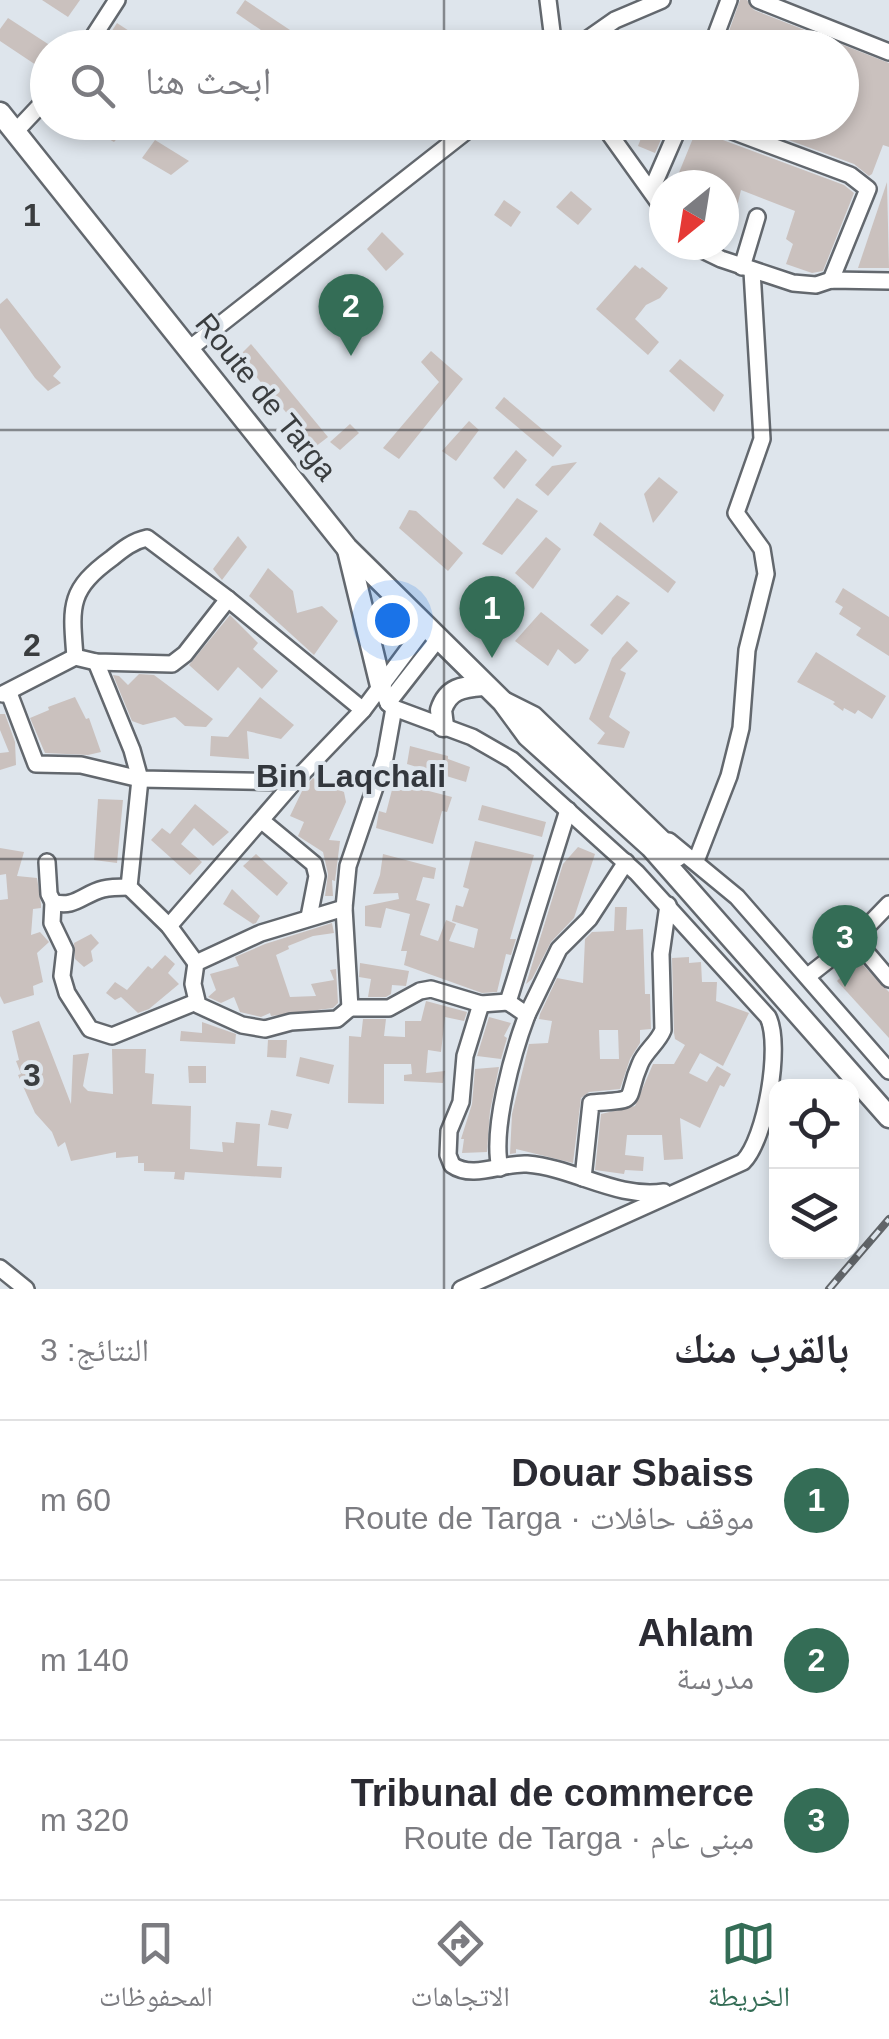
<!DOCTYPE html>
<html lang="ar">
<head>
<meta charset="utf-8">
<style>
  body { margin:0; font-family:Arial,"Noto Naskh Arabic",sans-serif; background:#f2f2f3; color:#2b2b33; direction:rtl }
  .controls { position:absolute; right:30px; bottom:30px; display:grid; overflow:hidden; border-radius:20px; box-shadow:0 5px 15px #0003 }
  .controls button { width:90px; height:90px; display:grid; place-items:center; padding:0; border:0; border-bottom:2px solid #e1e1e2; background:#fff; color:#2b2b33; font:50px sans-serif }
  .compass { position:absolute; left:649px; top:170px; width:90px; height:90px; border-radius:50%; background:#fff; box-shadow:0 5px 15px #0003; rotate:210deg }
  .you { position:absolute; left:392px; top:620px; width:35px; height:35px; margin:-25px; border:8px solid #fff; border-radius:50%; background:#1a73e8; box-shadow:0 0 0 15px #1a73e833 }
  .badge { display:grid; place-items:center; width:65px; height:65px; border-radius:50%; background:#346d56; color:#fff; font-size:32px; font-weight:700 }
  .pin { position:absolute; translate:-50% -82px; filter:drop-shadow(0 2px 5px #0008) }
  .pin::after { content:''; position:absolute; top:52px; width:35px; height:30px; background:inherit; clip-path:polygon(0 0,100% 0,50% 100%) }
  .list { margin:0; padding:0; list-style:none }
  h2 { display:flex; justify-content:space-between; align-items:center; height:130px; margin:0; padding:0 40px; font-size:42px }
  h2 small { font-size:32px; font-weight:400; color:#7c7c81 }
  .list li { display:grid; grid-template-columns:65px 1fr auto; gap:30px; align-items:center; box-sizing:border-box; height:160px; padding:0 40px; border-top:2px solid #e1e1e2 }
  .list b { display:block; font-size:38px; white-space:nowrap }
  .list p { margin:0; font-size:32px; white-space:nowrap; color:#7c7c81 }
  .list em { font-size:32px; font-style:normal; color:#7c7c81 }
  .icon { flex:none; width:55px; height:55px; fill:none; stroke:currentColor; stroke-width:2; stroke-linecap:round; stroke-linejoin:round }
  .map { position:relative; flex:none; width:889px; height:1289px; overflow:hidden; direction:ltr }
  .search { position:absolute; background:#fff; box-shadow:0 5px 15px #0003; left:30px; right:30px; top:30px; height:110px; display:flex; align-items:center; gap:25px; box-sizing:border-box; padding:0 35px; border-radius:55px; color:#7c7c81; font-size:38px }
  .sheet { height:610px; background:#fff }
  nav { display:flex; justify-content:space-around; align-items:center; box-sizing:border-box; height:140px; border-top:2px solid #e1e1e2; background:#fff; font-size:28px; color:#7c7c81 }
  nav a { display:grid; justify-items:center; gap:5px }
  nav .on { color:#346d56 }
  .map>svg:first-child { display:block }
</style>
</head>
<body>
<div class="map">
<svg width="889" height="1289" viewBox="0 0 889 1289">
  <rect width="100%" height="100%" fill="#dee5ec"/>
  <g fill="#cac1be" fill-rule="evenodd">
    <polygon points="42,0 80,0 68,17"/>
    <polygon points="245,0 302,38 296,48 287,48 236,13"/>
    <polygon points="740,0 747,0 754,10 889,63 889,147 883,145 872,174 869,176 854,164 742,123 842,122 842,48 723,48"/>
    <polygon points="8,18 48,44 48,62 42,69 0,41 0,29"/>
    <polygon points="117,23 155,48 117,48 106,40"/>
    <polygon points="98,122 132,122 114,142 93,130"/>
    <polygon points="698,126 704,133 844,185 854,193 823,271 812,273 786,264 793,244 786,239 795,211 741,190 732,227 730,226 724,237 724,185 705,185 678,175"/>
    <polygon points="645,128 663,135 655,153 638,146"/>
    <polygon points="155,140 189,161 171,175 142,158"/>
    <polygon points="887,182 889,268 858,268"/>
    <polygon points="571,191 592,209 578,225 556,207"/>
    <polygon points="504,200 521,212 511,227 494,215"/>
    <polygon points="382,232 404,254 386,271 367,249"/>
    <polygon points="635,265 640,269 642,267 668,288 660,298 646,305 635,319 659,342 648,355 596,309"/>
    <polygon points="7,298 61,367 53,376 61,383 48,391 35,378 0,328 0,304"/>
    <polygon points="251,344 328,437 315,447 239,356"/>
    <polygon points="431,351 463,379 399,459 383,448 439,382 421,362"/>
    <polygon points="680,359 724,395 714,412 669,371"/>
    <polygon points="504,397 562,446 553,457 495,408"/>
    <polygon points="469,421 479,430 456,461 442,451"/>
    <polygon points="350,424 359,433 340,450 330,442"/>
    <polygon points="516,450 527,460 504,489 493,478"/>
    <polygon points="577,462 548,496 535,485 552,466"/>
    <polygon points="659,477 678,492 653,523 644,494"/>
    <polygon points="517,498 538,511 502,555 482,544"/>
    <polygon points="409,510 416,511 463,553 448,571 399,528"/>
    <polygon points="600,522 676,582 668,593 593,535"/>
    <polygon points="238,536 247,547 222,580 213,569"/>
    <polygon points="546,537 561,549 533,589 515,573"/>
    <polygon points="268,568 293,591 297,613 322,606 338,621 314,655 249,596"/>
    <polygon points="843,588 889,617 889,656 856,635 861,628 839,614 843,607 835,602"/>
    <polygon points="617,595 630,603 602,635 590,625"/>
    <polygon points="541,612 589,650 580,661 575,664 558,649 548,666 515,641"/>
    <polygon points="230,615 258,643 253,649 278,671 262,689 238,667 218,691 189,665"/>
    <polygon points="627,641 638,651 620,670 626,673 609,717 630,732 624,748 597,744 605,733 589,719 612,658"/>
    <polygon points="816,652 886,696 872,719 858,710 855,714 844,708 843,711 833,704 835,702 797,682"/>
    <polygon points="139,674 154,675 213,719 206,727 185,726 175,717 143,725 132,721 113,675 119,676 128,685"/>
    <polygon points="75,697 86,719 89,718 101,752 88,755 45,753 30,718 49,710 48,707"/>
    <polygon points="260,697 294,725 281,739 247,731 249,759 210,756 211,736 228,737"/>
    <polygon points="0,714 5,714 15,742 16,765 0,770 0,753 9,752 0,730"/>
    <polygon points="410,746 448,756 448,759 470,767 466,782 407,764"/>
    <polygon points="313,778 344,792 346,802 329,840 340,841 335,881 332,880 333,896 325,896 328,874 323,852 298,836 304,822 290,816 303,789"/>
    <polygon points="394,782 452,797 447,812 442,811 433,844 376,828 379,811 386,813"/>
    <polygon points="98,799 123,800 117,863 94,860"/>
    <polygon points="195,804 229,832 213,846 194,828 181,844 202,862 190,875 151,840 162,828 170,834"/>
    <polygon points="482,805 546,822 542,837 478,820"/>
    <polygon points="475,841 534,855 510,939 516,939 511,955 506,954 497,992 482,993 404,965 407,951 401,951 410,914 386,908 381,928 365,926 365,906 399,899 398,893 373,894 380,875 383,854 436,868 434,879 423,877 416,900 430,904 420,935 438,941 446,920 456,924 449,941 474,948 478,929 452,921 456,905 463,907 469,889 463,887"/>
    <polygon points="578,847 595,854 574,918 551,942 532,979 526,984 563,864"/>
    <polygon points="0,848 24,852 17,876 37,878 41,904 41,908 33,909 31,935 40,932 49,942 37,953 43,982 33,986 34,995 4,1004 0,996 0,900 8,899 6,874 0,875"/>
    <polygon points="256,854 288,883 277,896 243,866"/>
    <polygon points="232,889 260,916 256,923 253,924 223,904"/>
    <path d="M 615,907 L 627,907 L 626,930 L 643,929 L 645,994 L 650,994 L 651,1029 L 640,1030 L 640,1043 L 630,1059 L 620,1089 L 589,1092 L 581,1098 L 573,1163 L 516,1149 L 516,1153 L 510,1154 L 512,1114 L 529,1044 L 548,1043 L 552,1021 L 539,1019 L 540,1014 L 557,978 L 583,983 L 585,939 L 592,932 L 614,931 ZM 599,1030 L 618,1030 L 619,1059 L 600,1059 Z"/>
    <polygon points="332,923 334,933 313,936 288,946 289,949 276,955 290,997 316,996 311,984 334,980 330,970 336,969 338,1003 333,1008 271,1016 270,1013 261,1017 240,1012 234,997 221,1003 208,997 216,990 210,974 239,966 235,957 265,944"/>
    <polygon points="91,934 99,943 91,951 93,961 84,967 75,959 74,943"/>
    <polygon points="165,955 175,964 168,973 179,984 149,1009 138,1013 121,997 115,1000 106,993 115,982 127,990 148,966 152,969"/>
    <polygon points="689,957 689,963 701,962 702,982 717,982 716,1001 749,1013 723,1066 700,1053 689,1073 707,1082 717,1066 731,1074 724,1087 720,1085 700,1128 680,1118 683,1159 664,1160 662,1135 627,1135 625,1155 644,1157 643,1171 625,1170 624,1174 595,1170 601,1114 635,1106 653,1064 674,1064 685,1045 675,1039 674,1033 672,958"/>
    <polygon points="858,960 889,992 889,1038 837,981"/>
    <polygon points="360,963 409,971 406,986 392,985 391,994 386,997 368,997 371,979 359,977"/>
    <polygon points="426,1001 467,1012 464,1021 445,1017 441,1052 428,1050 426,1073 445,1071 443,1083 404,1081 404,1075 412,1074 411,1064 384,1064 384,1104 348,1103 349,1036 361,1037 363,1019 386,1019 384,1036 405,1037 405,1021 421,1021"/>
    <polygon points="489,1017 511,1023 504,1036 507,1038 501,1059 477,1056"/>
    <polygon points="39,1021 71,1104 73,1055 89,1053 83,1086 88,1091 113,1094 112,1049 146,1049 145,1073 154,1074 152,1104 191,1106 190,1149 223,1152 222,1142 234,1143 236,1122 260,1124 257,1166 282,1167 281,1178 185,1172 184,1180 174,1179 175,1172 144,1171 144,1163 138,1163 138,1156 116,1158 116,1152 71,1161 65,1142 58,1147 52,1132 35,1113 18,1075 21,1074 16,1061 19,1060 12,1031"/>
    <polygon points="202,1022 236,1034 235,1044 180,1041 181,1031 202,1033"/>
    <polygon points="268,1040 287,1040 286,1058 267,1057"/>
    <polygon points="300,1057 334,1065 329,1084 296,1076"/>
    <polygon points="188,1066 206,1066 206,1083 189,1083"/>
    <polygon points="499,1067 490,1111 487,1152 462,1153 464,1139 461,1139 472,1104 475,1069"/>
    <polygon points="271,1110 292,1114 288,1129 268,1125"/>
  </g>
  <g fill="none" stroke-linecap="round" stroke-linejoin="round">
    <g stroke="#63686e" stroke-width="20">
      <g id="street">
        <polyline points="548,0 554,48"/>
        <polyline points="758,0 889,52"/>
        <polyline points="86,48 117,0"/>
        <polyline points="575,48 615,20 662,0"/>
        <polyline points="711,48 729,0"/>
        <polyline points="601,122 664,210"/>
        <polyline points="708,122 850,175 868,189 831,280"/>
        <polyline points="16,131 48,97"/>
        <polyline points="651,191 681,122"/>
        <polyline points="692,245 721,259 793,283 816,285 831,280 889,281"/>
        <polyline points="742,267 757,217"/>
        <polyline points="189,349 478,122"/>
        <path d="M 75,657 C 71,606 68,590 112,558 C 123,549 133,541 147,538 L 228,599 L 363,710"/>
        <polyline points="96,662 132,750 140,779 129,887 169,926 196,963"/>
        <polyline points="381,686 425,627"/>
        <polyline points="9,693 36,764 81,765 140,779 294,782"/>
        <polyline points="3,694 75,657 96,662 172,664 185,654 228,599"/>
        <polyline points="388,703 438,639"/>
        <polyline points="394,708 385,758 348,866 344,908 350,1008 389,1008 420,991 431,989 481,1004 508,1002"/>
        <polyline points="568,810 508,1002 527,1015 559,949 589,919 626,862"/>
        <polyline points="262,821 314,864 317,876 309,917"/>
        <polyline points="669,841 737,897 889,1071"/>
        <polyline points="696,861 729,776 741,728 747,650 766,574 762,549 736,513 762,439 752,271"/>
        <path d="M 47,862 L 49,894 L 53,902 C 74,909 83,894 103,889 C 111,887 121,887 129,887"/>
        <polyline points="53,902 52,923 65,950 62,976 67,993 90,1029 112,1036 196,1002"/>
        <polyline points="344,908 261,933 196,963 193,984 198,1005 242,1025 265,1029 291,1022 337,1019 350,1008"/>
        <path d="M 169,926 L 294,782 L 363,710 L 381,686 L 388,703 L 394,708 L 472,737 L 512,760 L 637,873 L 768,1017 C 782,1045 766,1139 743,1162 L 461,1289"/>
        <polyline points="855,939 889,979"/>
        <polyline points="808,976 855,939 889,904"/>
        <path d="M 481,1004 L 465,1056 L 461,1102 L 449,1131 L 448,1155 L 452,1165 C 473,1180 504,1162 527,1164 C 575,1168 616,1199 664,1192"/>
        <path d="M 500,1168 C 491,1130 513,1052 527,1015"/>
        <path d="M 583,1178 L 591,1103 C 643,1099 623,1103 640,1064 C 645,1051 658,1043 663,1030 L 661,954 L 668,905"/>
        <polyline points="0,1268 26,1289"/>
      </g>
    </g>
    <g stroke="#63686e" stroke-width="25">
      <g id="secondary">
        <polyline points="0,113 347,548 503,702 528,736 651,847 889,1117"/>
        <polyline points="348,550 381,686"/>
        <polyline points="505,703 533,717 677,856"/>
        <path d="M 443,726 L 441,710 C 448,688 463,687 484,685"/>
      </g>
    </g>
    <use href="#street" stroke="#fff" stroke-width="15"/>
    <use href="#secondary" stroke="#fff" stroke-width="20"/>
    <g stroke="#616569" stroke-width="8">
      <polyline id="rail" points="829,1289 889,1219"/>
    </g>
    <use href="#rail" stroke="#dee5ec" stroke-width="4" stroke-dasharray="11" stroke-linecap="butt"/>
  </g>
  <path fill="none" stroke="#3a3d3f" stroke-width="2.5" stroke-opacity="0.55" d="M 444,0 L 444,48M 444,122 L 444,1289M 0,430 L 889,430M 0,859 L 889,859"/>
  <g text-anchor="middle" stroke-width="8" stroke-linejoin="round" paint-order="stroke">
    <g font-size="30" fill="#3a3d3f" stroke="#dee5ec">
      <text transform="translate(266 397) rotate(51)" y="10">Route de Targa</text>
    </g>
    <g font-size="32" font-weight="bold" fill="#33373d" stroke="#dee5ec">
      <text x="351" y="787">Bin Laqchali</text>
    </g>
  </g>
  <g font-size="32" text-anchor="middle" font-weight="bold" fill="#3a3d3f" stroke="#dee5ec" stroke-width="8" stroke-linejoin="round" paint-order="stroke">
    <text x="32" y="226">1</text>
    <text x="32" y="656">2</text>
    <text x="32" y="1086">3</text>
  </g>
</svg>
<div class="controls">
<button><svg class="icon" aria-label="locate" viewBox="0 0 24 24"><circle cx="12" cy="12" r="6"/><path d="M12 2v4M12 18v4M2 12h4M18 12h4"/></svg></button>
<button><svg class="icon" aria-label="layers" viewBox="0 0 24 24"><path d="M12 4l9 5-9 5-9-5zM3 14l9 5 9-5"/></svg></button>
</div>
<svg class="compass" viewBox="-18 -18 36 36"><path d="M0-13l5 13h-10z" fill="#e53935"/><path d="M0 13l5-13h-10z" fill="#7c7c81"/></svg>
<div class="you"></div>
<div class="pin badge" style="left:492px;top:658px">1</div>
<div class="pin badge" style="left:351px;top:356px">2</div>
<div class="pin badge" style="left:845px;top:987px">3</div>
<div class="search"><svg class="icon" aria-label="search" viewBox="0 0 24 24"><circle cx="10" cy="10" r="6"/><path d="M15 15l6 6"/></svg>ابحث هنا</div>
</div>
<section class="sheet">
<h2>بالقرب منك<small>النتائج: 3</small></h2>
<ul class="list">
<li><span class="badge">1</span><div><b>Douar Sbaiss</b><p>موقف حافلات · Route de Targa</p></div><em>60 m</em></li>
<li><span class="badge">2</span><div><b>Ahlam</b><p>مدرسة</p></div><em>140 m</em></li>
<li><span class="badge">3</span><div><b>Tribunal de commerce</b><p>مبنى عام · Route de Targa</p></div><em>320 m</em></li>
</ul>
</section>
<nav>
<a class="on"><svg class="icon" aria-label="map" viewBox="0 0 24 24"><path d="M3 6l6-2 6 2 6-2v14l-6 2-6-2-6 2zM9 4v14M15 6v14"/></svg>الخريطة</a>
<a><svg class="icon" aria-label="directions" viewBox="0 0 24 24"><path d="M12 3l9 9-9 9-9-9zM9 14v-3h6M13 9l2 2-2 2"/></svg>الاتجاهات</a>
<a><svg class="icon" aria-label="saved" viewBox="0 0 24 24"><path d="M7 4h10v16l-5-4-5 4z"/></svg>المحفوظات</a>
</nav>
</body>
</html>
